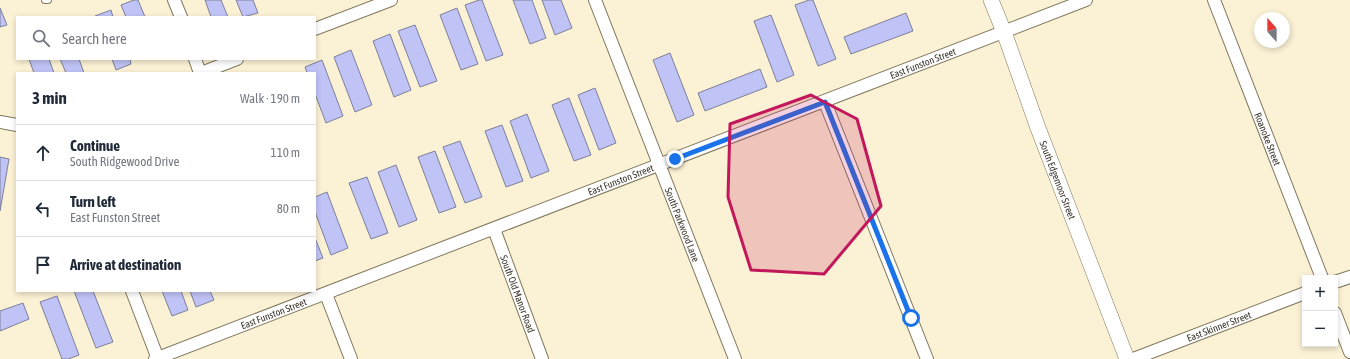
<!DOCTYPE html>
<html lang="en">
<head>
<meta charset="utf-8">
<style>
  body { margin:0; font-family:"Asap Condensed",sans-serif; background:#f6f6f7; color:#1f2937 }
  .controls { position:absolute; right:12px; bottom:12px; display:grid; overflow:hidden; border-radius:0px; box-shadow:0 2px 6px #0003 }
  .controls button { width:36px; height:36px; display:grid; place-items:center; padding:0; border:0; border-bottom:1px solid #e0e1e3; background:#fff; color:#1f2937; font:20px sans-serif }
  .compass { position:absolute; left:1254px; top:12px; width:36px; height:36px; border-radius:50%; background:#fff; box-shadow:0 2px 6px #0003; rotate:339deg }
  .stop { position:absolute; width:12px; height:12px; margin:-9px; border:3px solid #1a73e8; border-radius:50%; background:#fff }
  .stop.end { background:#1a73e8; border-color:#fff; box-shadow:0 1px 4px #0008 }
  .list { margin:0; padding:0; list-style:none }
  h2 { display:flex; justify-content:space-between; align-items:center; height:52px; margin:0; padding:0 16px; font-size:17px }
  h2 small { font-size:13px; font-weight:400; color:#747a83 }
  .list li { display:grid; grid-template-columns:26px 1fr auto; gap:12px; align-items:center; box-sizing:border-box; height:56px; padding:0 16px; border-top:1px solid #e0e1e3 }
  .list b { display:block; font-size:15px; white-space:nowrap }
  .list p { margin:0; font-size:13px; white-space:nowrap; color:#747a83 }
  .list em { font-size:13px; font-style:normal; color:#747a83 }
  .icon { flex:none; width:22px; height:22px; fill:none; stroke:currentColor; stroke-width:2; stroke-linecap:round; stroke-linejoin:round }
  .map { position:relative; flex:none; width:1350px; height:359px; overflow:hidden }
  .search { position:absolute; background:#fff; box-shadow:0 2px 6px #0003; left:16px; top:16px; width:300px; height:44px; display:flex; align-items:center; gap:10px; box-sizing:border-box; padding:0 14px; border-radius:0px; color:#747a83; font-size:15px }
  .panel { position:absolute; background:#fff; box-shadow:0 2px 6px #0003; left:16px; top:72px; width:300px; height:220px; border-radius:0px }
  .map>svg:first-child { display:block }
</style>
</head>
<body>
<div class="map">
<svg width="1350" height="359" viewBox="0 0 1350 359">
  <rect width="100%" height="100%" fill="#fbf1d4"/>
  <g fill="#c0c3f6" stroke="#7d7f99">
    <polygon points="134,0 138,0 145,17 126,17 121,5"/>
    <polygon points="205,0 221,0 228,17 211,17"/>
    <polygon points="236,0 253,0 258,13 243,17"/>
    <polygon points="479,0 482,0 503,55 486,61 465,5"/>
    <polygon points="513,0 532,0 546,38 530,44"/>
    <polygon points="542,0 561,0 572,28 555,35"/>
    <polygon points="809,0 813,0 836,59 818,66 795,5"/>
    <polygon points="0,8 7,25 0,27"/>
    <polygon points="457,8 478,64 461,70 440,15"/>
    <polygon points="111,10 113,17 95,17 95,16"/>
    <polygon points="906,13 913,31 851,54 844,37"/>
    <polygon points="771,15 794,75 777,82 754,21"/>
    <polygon points="415,25 437,81 420,87 398,31"/>
    <polygon points="390,34 411,90 394,97 373,41"/>
    <polygon points="351,50 372,105 355,112 334,57"/>
    <polygon points="670,53 694,115 677,122 653,60"/>
    <polygon points="29,59 49,59 54,73 34,73"/>
    <polygon points="60,59 79,59 84,73 66,73"/>
    <polygon points="112,59 130,59 131,64 116,70"/>
    <polygon points="322,60 343,116 326,123 315,94 315,73 307,73 305,67"/>
    <polygon points="760,69 767,87 705,111 698,93"/>
    <polygon points="595,88 616,143 599,150 578,95"/>
    <polygon points="569,98 591,155 574,161 552,105"/>
    <polygon points="527,114 549,171 531,178 510,121"/>
    <polygon points="502,125 523,181 506,187 485,131"/>
    <polygon points="460,141 482,197 465,203 443,147"/>
    <polygon points="435,151 456,207 439,213 418,157"/>
    <polygon points="0,157 9,159 0,211"/>
    <polygon points="396,165 417,220 399,227 378,172"/>
    <polygon points="367,177 388,233 371,239 349,183"/>
    <polygon points="327,192 348,248 331,255 315,212 315,197"/>
    <polygon points="315,238 323,258 315,261"/>
    <polygon points="74,291 93,291 113,342 96,348"/>
    <polygon points="162,291 181,291 188,310 172,316"/>
    <polygon points="190,291 210,291 214,300 196,307"/>
    <polygon points="57,296 79,355 68,359 62,359 40,302"/>
    <polygon points="23,303 29,319 0,331 0,311"/>
  </g>
  <g fill="none" stroke-linecap="round" stroke-linejoin="round">
    <g stroke="#81785e" stroke-width="8">
      <polyline id="service" points="45,0 48,0"/>
    </g>
    <g stroke="#81785e" stroke-width="14">
      <g id="minor">
        <polyline points="174,0 181,17"/>
        <path id="s1" d="M 595,0 L 735,359"/>
        <path id="s2" d="M 1214,0 L 1322,278"/>
        <polyline points="315,29 391,0"/>
        <polyline points="195,59 200,73"/>
        <polyline points="201,73 237,59"/>
        <polyline points="825,102 927,359"/>
        <polyline points="0,122 17,125"/>
        <path id="s3" d="M 494,229 L 542,359"/>
        <polyline points="1335,282 1350,277"/>
        <polyline points="132,291 158,359"/>
        <polyline points="326,294 351,359"/>
        <polyline points="1335,313 1350,352"/>
        <path id="s4" d="M 155,359 L 1086,0"/>
        <path id="s5" d="M 1133,359 L 1305,293"/>
      </g>
    </g>
    <g stroke="#81785e" stroke-width="16">
      <g id="tertiary">
        <path id="s6" d="M 991,0 L 1004,32 L 1038,128 L 1127,359"/>
      </g>
    </g>
    <use href="#service" stroke="#fff" stroke-width="6"/>
    <use href="#minor" stroke="#fff" stroke-width="12"/>
    <use href="#tertiary" stroke="#fff" stroke-width="15"/>
  </g>
  <g fill="none" stroke-linecap="round" stroke-linejoin="round">
    <polyline stroke="#1a73e8" stroke-width="5" points="675,159 825,102 911,318"/>
  </g>
  <path fill="#c2185b" fill-opacity="0.2" stroke="#c2185b" stroke-width="3" stroke-linejoin="round" d="M 811,95 L 857,119 L 881,206 L 824,274 L 751,270 L 728,197 L 730,124 Z"/>
  <g text-anchor="middle" stroke-width="3" stroke-linejoin="round" paint-order="stroke">
    <g font-size="10" fill="#39342a" stroke="#fefefe">
      <text dy="4" stroke="none"><textPath href="#s4" startOffset="823">East Funston Street</textPath></text>
      <text dy="4" stroke="none"><textPath href="#s2" startOffset="149">Roanoke Street</textPath></text>
      <text dy="4" stroke="none"><textPath href="#s4" startOffset="499">East Funston Street</textPath></text>
      <text dy="4" stroke="none"><textPath href="#s6" startOffset="192">South Edgemoor Street</textPath></text>
      <text dy="4" stroke="none"><textPath href="#s1" startOffset="241">South Parkwood Lane</textPath></text>
      <text dy="4" stroke="none"><textPath href="#s3" startOffset="69">South Old Manor Road</textPath></text>
      <text dy="4" stroke="none"><textPath href="#s4" startOffset="127">East Funston Street</textPath></text>
      <text dy="4" stroke="none"><textPath href="#s5" startOffset="92">East Skinner Street</textPath></text>
    </g>
  </g>
</svg>
<div class="controls">
<button>+</button>
<button>−</button>
</div>
<svg class="compass" viewBox="-18 -18 36 36"><path d="M0-13l5 13h-10z" fill="#e53935"/><path d="M0 13l5-13h-10z" fill="#747a83"/></svg>
<div class="stop" style="left:911px;top:318px"></div>
<div class="stop end" style="left:675px;top:159px"></div>
<div class="search"><svg class="icon" aria-label="search" viewBox="0 0 24 24"><circle cx="10" cy="10" r="6"/><path d="M15 15l6 6"/></svg>Search here</div>
<section class="panel">
<h2>3 min<small>Walk · 190 m</small></h2>
<ul class="list">
<li><svg class="icon" aria-label="ahead" viewBox="0 0 24 24"><path d="M12 20V5M6 11l6-6 6 6"/></svg><div><b>Continue</b><p>South Ridgewood Drive</p></div><em>110 m</em></li>
<li><svg class="icon" aria-label="left" viewBox="0 0 24 24"><path d="M17 20v-9H6M10 6l-5 5 5 5"/></svg><div><b>Turn left</b><p>East Funston Street</p></div><em>80 m</em></li>
<li><svg class="icon" aria-label="arrive" viewBox="0 0 24 24"><path d="M6 21V4h12l-3 4 3 4H6"/></svg><div><b>Arrive at destination</b></div></li>
</ul>
</section>
</div>
</body>
</html>
